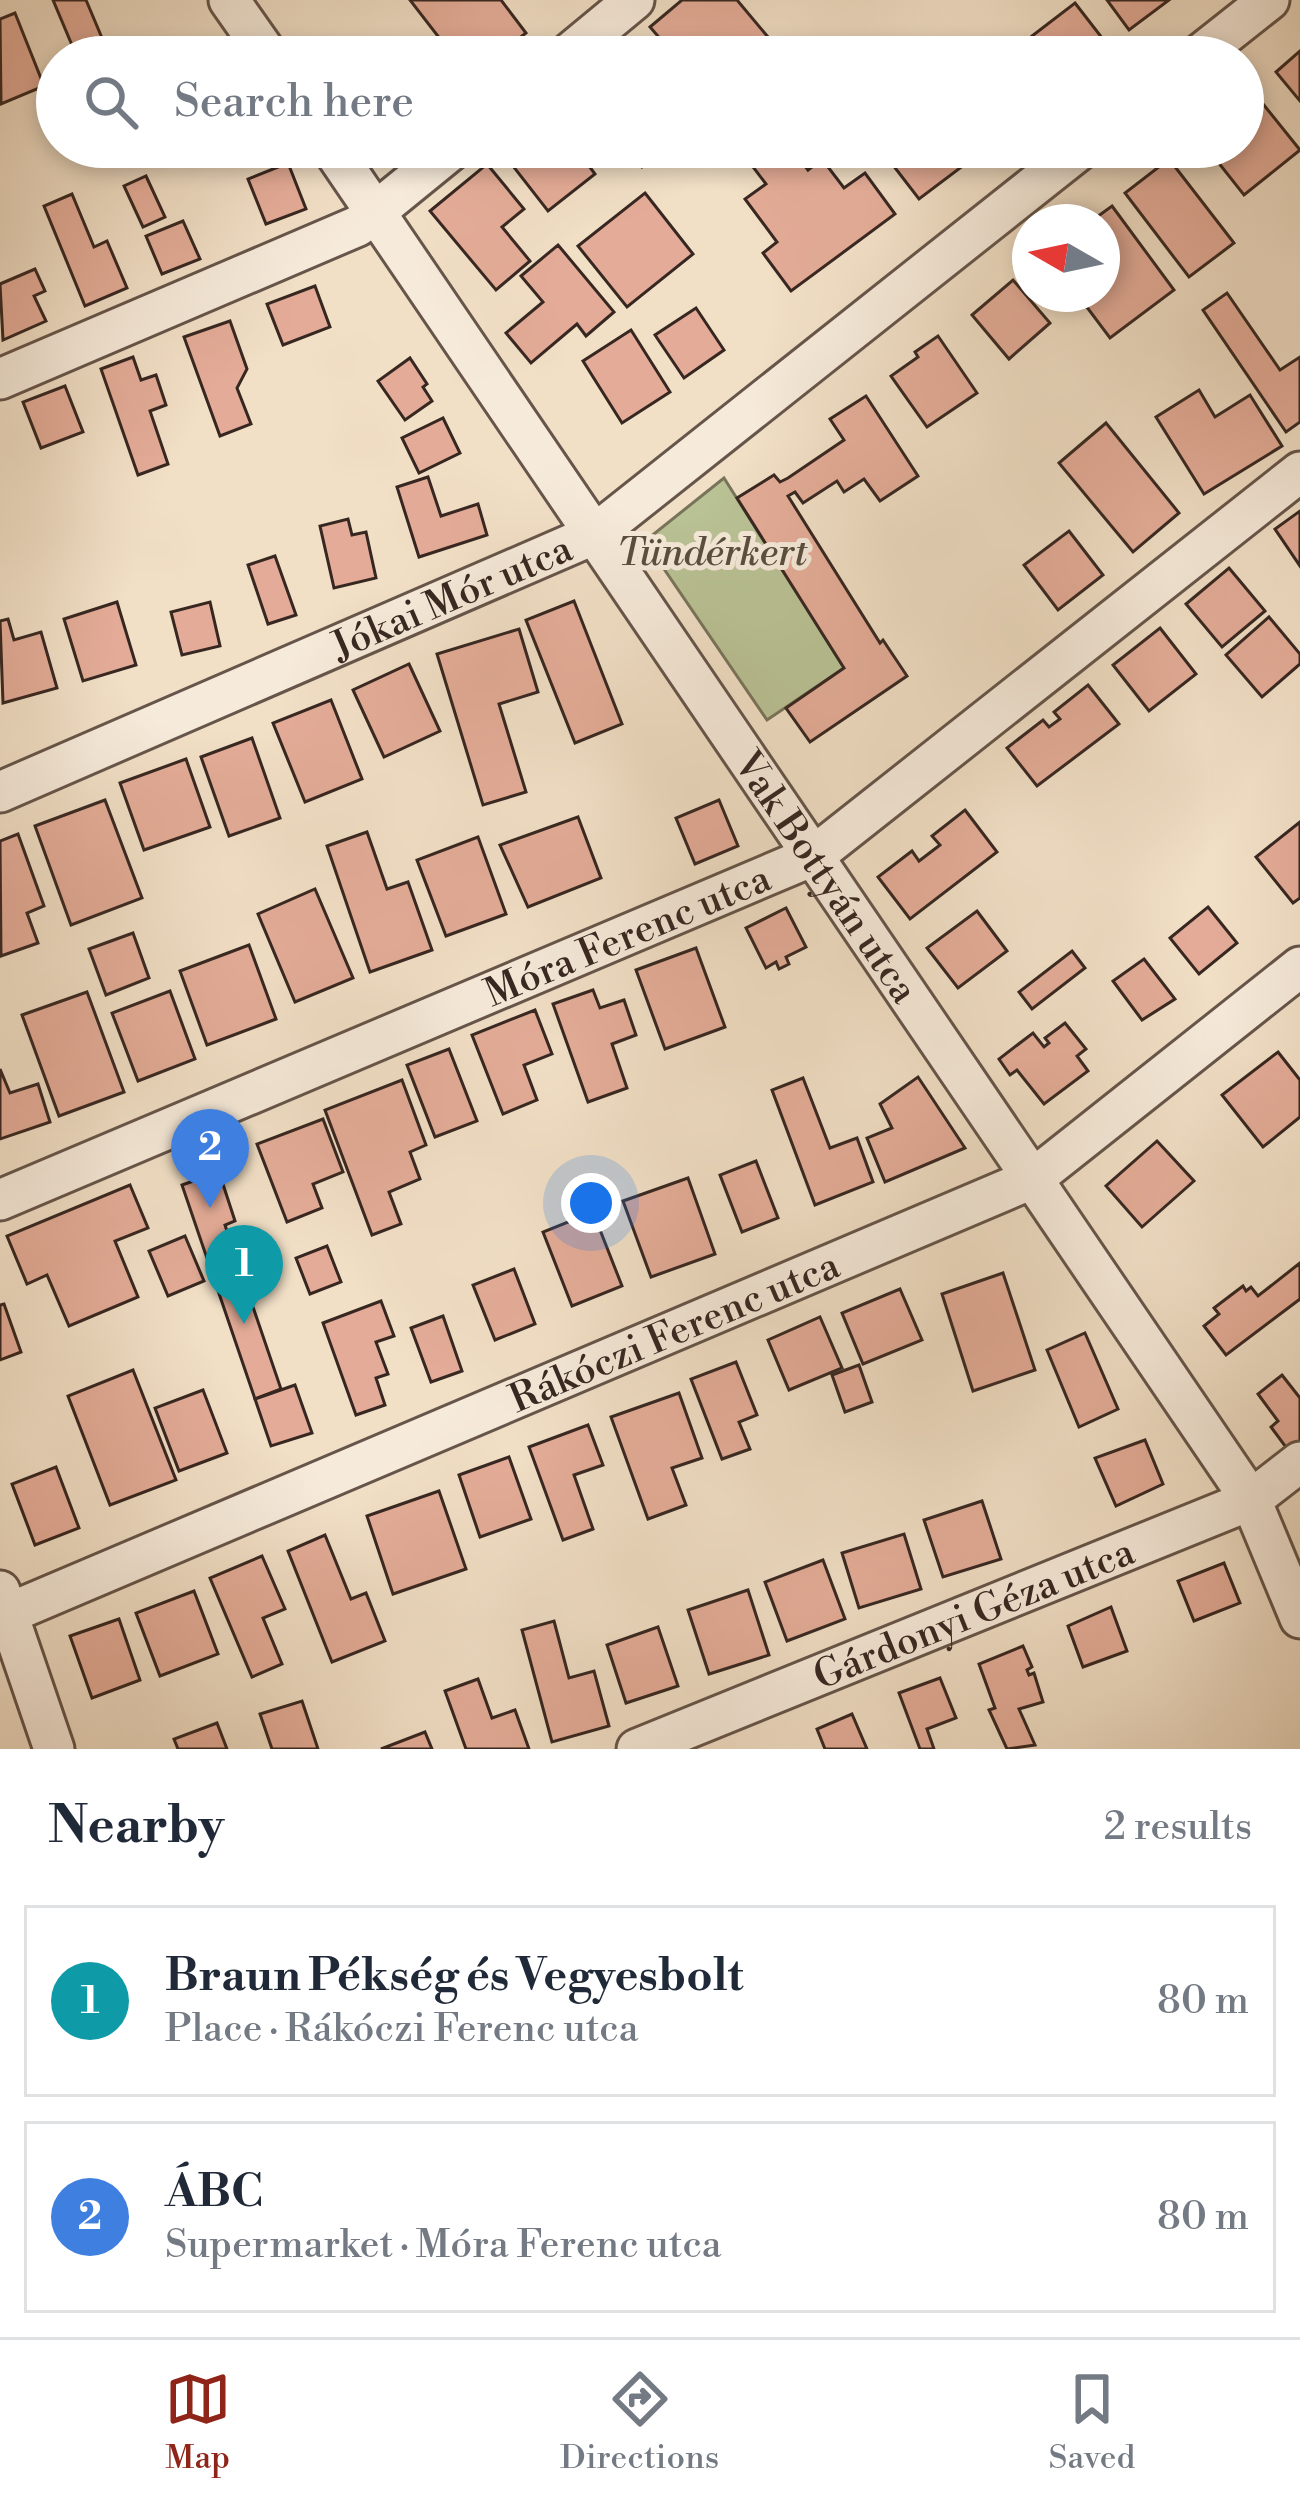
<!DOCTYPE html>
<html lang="en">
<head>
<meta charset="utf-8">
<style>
  body { margin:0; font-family:"Libre Bodoni",serif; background:#f6f6f7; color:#1f2937 }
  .compass { position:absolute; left:1012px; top:204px; width:108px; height:108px; border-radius:50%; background:#fff; box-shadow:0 6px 18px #0003; rotate:279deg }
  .you { position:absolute; left:591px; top:1203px; width:42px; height:42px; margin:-30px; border:9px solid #fff; border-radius:50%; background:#1a73e8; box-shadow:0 0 0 18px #1a73e833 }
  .badge { display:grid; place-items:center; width:78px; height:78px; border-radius:50%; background:#8f2418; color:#fff; font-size:39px; font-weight:700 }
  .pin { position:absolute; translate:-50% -99px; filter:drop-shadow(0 3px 6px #0008) }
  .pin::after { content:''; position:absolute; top:63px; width:42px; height:36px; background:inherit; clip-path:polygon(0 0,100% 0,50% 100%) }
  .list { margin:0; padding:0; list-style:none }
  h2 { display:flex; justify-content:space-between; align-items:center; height:156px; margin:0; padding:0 48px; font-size:51px }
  h2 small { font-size:39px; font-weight:400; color:#747a83 }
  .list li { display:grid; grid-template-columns:78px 1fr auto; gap:36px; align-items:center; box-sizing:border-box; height:192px; margin:0 24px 24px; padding:0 24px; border:3px solid #e0e1e3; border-radius:0px }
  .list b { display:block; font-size:45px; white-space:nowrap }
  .list p { margin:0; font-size:39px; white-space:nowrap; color:#747a83 }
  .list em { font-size:39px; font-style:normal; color:#747a83 }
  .icon { flex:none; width:66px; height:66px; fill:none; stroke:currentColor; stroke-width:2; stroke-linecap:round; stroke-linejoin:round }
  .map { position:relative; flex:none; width:1300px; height:1749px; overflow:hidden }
  .search { position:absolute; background:#fff; box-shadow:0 6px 18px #0003; left:36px; right:36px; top:36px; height:132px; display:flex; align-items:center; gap:30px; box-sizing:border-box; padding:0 42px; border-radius:66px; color:#747a83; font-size:45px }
  .sheet { height:588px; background:#fff }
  nav { display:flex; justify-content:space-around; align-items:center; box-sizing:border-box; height:168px; border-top:3px solid #e0e1e3; background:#fff; font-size:33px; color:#747a83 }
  nav a { display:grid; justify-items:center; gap:6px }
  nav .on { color:#8f2418 }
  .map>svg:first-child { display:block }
</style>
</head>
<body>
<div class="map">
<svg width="1300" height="1749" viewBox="0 0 1300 1749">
  <rect width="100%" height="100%" fill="#f1dfc6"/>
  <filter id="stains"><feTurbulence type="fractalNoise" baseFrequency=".00167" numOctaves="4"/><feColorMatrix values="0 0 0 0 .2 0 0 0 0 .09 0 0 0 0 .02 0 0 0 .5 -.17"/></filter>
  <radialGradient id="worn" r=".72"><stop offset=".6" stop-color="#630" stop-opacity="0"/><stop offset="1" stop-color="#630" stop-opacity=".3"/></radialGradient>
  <polygon fill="#b9c295" stroke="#78745b" stroke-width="3" points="724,478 844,668 767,720 645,541"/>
  <g fill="#e4ac98" stroke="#372721" stroke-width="3">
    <polygon points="53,0 86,0 110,57 77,57"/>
    <polygon points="410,0 501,0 526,33 495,57 454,57"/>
    <polygon points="682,0 737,0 773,43 756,57 676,57 650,27"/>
    <polygon points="1107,0 1169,0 1129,30"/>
    <polygon points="1075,3 1106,43 1088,57 1049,57 1032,36"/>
    <polygon points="15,13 44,86 1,104 0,19"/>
    <polygon points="1300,51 1300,101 1276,72"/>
    <polygon points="1251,89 1300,150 1244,195 1206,147 1243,147 1243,96"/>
    <polygon points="575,147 595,174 548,211 499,148"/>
    <polygon points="626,147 667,147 642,167"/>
    <polygon points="756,147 791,147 808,170 822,159 844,188 865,173 895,214 791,291 763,253 777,242 745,199 766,184 744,155"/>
    <polygon points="879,147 970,147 976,156 919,199"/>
    <polygon points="1169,159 1234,243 1189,277 1125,193"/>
    <polygon points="288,163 306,209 266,224 248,179"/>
    <polygon points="487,164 524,209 502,227 530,261 496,290 430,211"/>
    <polygon points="146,176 165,217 143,227 124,186"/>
    <polygon points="645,193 693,254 627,307 578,246"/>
    <polygon points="72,194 94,247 107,241 127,288 85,306 44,206"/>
    <polygon points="1112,206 1174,290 1110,338 1077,294 1102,294 1102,222 1090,222"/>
    <polygon points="183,221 200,259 162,274 146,236"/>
    <polygon points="558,245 614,312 586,336 577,324 531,363 506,333 543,302 521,276"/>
    <polygon points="35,269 45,291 34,296 46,321 3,340 0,284"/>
    <polygon points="1013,280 1050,323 1009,359 972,315"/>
    <polygon points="315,286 330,327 283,345 267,304"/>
    <polygon points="1227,293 1280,370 1300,357 1300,422 1286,432 1203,310"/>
    <polygon points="696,308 724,350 684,378 655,335"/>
    <polygon points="230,321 247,369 237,388 251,424 220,436 184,337"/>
    <polygon points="631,330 670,392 622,423 583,361"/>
    <polygon points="938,336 977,393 927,427 891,376 918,357 915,352"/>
    <polygon points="133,357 141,380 156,375 166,405 150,411 168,464 138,475 101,369"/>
    <polygon points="410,358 427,384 423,387 432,401 405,420 378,381"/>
    <polygon points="65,386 83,432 41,448 23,402"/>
    <polygon points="1199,390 1215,417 1250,395 1282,446 1204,494 1156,417"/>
    <polygon points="866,396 918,476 880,501 864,479 844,492 837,481 803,503 795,492 788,496 880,643 883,640 907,676 810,742 786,708 844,668 737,498 774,475 780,482 788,478 844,440 830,419"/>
    <polygon points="443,418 460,453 419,473 402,438"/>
    <polygon points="1106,423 1179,513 1133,552 1059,463"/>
    <polygon points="428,477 441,516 478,504 487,535 419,557 397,487"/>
    <polygon points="1300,511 1300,566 1275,529"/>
    <polygon points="348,519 352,535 366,532 376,578 334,588 320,526"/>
    <polygon points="1069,531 1103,575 1058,610 1024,565"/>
    <polygon points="275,556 296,615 268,624 248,565"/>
    <polygon points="1229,568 1265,611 1222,647 1186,604"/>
    <polygon points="574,601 622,724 575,743 526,620"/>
    <polygon points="117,602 136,665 83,681 64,619"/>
    <polygon points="210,602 220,646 182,655 171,612"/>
    <polygon points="1269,617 1300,654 1300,664 1262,697 1226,655"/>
    <polygon points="8,619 14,640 41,632 57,688 3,703 0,621"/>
    <polygon points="1160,628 1196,674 1149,711 1113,665"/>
    <polygon points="519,629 538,692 499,704 526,792 483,805 437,654"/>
    <polygon points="409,664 440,731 384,757 353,690"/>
    <polygon points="1088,685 1119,724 1037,786 1007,748 1043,720 1049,727 1060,719 1054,712"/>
    <polygon points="331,700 362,779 305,802 273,723"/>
    <polygon points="252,738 280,818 229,836 201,757"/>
    <polygon points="186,759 210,827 144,850 120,783"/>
    <polygon points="105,800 142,898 71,925 35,826"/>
    <polygon points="719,800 738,846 695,864 676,818"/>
    <polygon points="965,810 997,852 910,919 878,877 912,851 919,861 940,845 932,836"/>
    <polygon points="578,817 601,878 528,907 500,845"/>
    <polygon points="1300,822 1300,898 1293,903 1256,857"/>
    <polygon points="367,832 387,889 408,882 432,950 370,972 327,846"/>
    <polygon points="18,834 44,906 27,913 38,943 1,956 0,841"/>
    <polygon points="478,837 506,914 446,936 417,860"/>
    <polygon points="315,889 353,978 295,1002 258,914"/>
    <polygon points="1208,907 1237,943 1199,974 1170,938"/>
    <polygon points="786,908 806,947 786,957 789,964 779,969 776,962 766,968 746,928"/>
    <polygon points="977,911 1007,951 958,988 927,948"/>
    <polygon points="133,933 149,978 106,995 89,949"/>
    <polygon points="249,945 276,1019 207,1045 180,971"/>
    <polygon points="696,948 725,1027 665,1049 636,970"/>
    <polygon points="1072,951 1085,968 1032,1009 1019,992"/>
    <polygon points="1144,959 1175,999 1142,1020 1113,981"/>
    <polygon points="593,990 600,1008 624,1000 636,1035 612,1044 627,1088 588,1102 553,1004"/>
    <polygon points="170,991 195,1059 138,1081 112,1013"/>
    <polygon points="87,992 124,1092 59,1116 22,1015"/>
    <polygon points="535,1010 552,1054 524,1065 537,1100 503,1114 472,1035"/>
    <polygon points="1065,1023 1086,1049 1077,1056 1088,1071 1044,1104 1017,1070 1010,1075 999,1059 1033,1033 1044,1047 1049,1043 1045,1038"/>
    <polygon points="449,1049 477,1121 435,1137 407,1065"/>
    <polygon points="1278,1052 1300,1080 1300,1117 1263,1147 1222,1095"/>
    <polygon points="0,1069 10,1093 38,1084 50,1122 0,1139"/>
    <polygon points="918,1077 965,1148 885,1182 867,1138 892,1128 880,1104"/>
    <polygon points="803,1078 830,1148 857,1138 873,1182 815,1205 772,1090"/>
    <polygon points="402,1080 426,1145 410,1152 420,1179 389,1192 401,1224 372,1235 325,1110"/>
    <polygon points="323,1119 343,1172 313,1184 322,1208 287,1222 257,1144"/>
    <polygon points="1157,1141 1194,1181 1142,1227 1106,1186"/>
    <polygon points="756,1161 778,1218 742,1232 720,1175"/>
    <polygon points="219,1172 235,1221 225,1225 281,1389 255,1399 182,1185"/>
    <polygon points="688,1178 715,1254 651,1277 623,1201"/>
    <polygon points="130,1185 148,1228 115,1241 138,1297 69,1326 47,1275 27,1284 7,1236"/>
    <polygon points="593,1212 622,1286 572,1306 543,1232"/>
    <polygon points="185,1236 204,1281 168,1296 149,1251"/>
    <polygon points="327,1246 341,1282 310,1294 296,1258"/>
    <polygon points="1300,1263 1300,1299 1226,1355 1204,1326 1219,1314 1214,1308 1243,1286 1246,1291 1251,1287 1258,1296"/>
    <polygon points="514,1269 535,1324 495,1340 473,1285"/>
    <polygon points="1003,1273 1035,1370 973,1391 942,1294"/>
    <polygon points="900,1289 922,1340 863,1364 842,1313"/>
    <polygon points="381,1301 394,1336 376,1342 388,1374 376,1378 385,1405 356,1415 323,1323"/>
    <polygon points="4,1304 21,1352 0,1360 0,1305"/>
    <polygon points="443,1316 462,1371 431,1382 411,1328"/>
    <polygon points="820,1317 842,1368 789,1390 768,1340"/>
    <polygon points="1085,1333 1118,1409 1079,1427 1047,1350"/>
    <polygon points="736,1362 757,1415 739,1422 750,1449 722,1459 691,1379"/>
    <polygon points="859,1365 872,1402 845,1412 832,1375"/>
    <polygon points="133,1370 176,1480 110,1505 68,1396"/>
    <polygon points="1282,1375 1300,1398 1300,1441 1288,1450 1271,1427 1278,1421 1258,1394"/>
    <polygon points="295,1385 312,1433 271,1446 255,1399"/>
    <polygon points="203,1390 227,1453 179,1471 155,1408"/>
    <polygon points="679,1393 702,1458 672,1468 686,1505 648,1519 611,1417"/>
    <polygon points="588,1425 603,1465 574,1475 593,1529 563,1540 529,1447"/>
    <polygon points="1145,1440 1163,1484 1116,1506 1095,1458"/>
    <polygon points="509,1457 531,1519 480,1537 459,1475"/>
    <polygon points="56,1467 79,1528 35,1545 12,1484"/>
    <polygon points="439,1491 466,1569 393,1594 367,1516"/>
    <polygon points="982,1501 1001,1559 943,1577 924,1520"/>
    <polygon points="904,1534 921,1589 859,1608 842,1553"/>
    <polygon points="325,1535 351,1599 366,1593 385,1641 332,1662 288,1551"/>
    <polygon points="262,1556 285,1609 263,1618 282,1664 252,1677 210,1578"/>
    <polygon points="823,1560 845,1619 787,1641 765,1582"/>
    <polygon points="1224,1563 1240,1603 1194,1621 1178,1581"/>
    <polygon points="748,1590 769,1655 709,1674 688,1610"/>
    <polygon points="194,1591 218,1654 160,1676 136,1613"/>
    <polygon points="1111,1607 1127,1651 1083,1667 1068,1626"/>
    <polygon points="119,1619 140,1680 92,1698 70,1636"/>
    <polygon points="554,1621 569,1678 594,1671 609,1726 552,1742 522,1630"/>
    <polygon points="658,1627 678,1686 626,1703 607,1645"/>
    <polygon points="1023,1646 1032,1667 1027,1670 1029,1675 1034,1673 1043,1702 1019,1709 1035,1745 1007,1749 989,1710 995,1708 979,1664"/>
    <polygon points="940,1678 956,1718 927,1729 934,1749 920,1749 899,1693"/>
    <polygon points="478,1679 492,1718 515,1710 529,1749 466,1749 445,1691"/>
    <polygon points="302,1701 318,1749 272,1749 260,1714"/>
    <polygon points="852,1714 867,1749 825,1749 817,1729"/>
    <polygon points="217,1723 227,1749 178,1749 174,1739"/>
    <polygon points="425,1732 432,1749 381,1749"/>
  </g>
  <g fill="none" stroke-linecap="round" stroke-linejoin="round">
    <g stroke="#66554a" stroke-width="45">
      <g id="minor">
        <polyline points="229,0 269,57"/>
        <polyline points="565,57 634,0"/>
        <polyline points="1197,57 1269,0"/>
        <path id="s1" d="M 331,147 L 1251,1500 L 1300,1618"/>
        <polyline points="0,379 358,226 455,147"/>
        <path id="s2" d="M 0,792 L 595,534 L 1083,147"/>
        <path id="s3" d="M 0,1200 L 815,855 L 1300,472"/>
        <polyline points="0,1591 54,1749"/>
        <path id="s4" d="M 0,1617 L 1034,1178 L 1300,967"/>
        <path id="s5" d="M 637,1749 L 1251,1500 L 1300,1462"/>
      </g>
    </g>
    <use href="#minor" stroke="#f6eada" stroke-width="39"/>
  </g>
  <g text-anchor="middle" stroke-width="10" stroke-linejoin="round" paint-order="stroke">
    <g font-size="39" font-style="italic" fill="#584e3e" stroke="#f6eada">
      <text x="712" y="565">Tündérkert</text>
    </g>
    <g font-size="39" fill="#372721" stroke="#f6eada">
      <text dy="14" stroke="none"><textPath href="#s2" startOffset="492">Jókai Mór utca</textPath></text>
      <text dy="14" stroke="none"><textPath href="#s1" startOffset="882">Vak Bottyán utca</textPath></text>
      <text dy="14" stroke="none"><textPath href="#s3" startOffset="681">Móra Ferenc utca</textPath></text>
      <text dy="14" stroke="none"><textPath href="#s4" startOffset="732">Rákóczi Ferenc utca</textPath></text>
      <text dy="14" stroke="none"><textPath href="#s5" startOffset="363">Gárdonyi Géza utca</textPath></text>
    </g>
  </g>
  <rect width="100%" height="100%" filter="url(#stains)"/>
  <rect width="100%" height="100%" fill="url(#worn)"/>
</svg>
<svg class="compass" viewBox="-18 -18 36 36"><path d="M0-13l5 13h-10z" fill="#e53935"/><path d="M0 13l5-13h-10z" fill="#747a83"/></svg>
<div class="you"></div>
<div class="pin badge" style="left:244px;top:1324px;background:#0f9aa8">1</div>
<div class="pin badge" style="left:210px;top:1208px;background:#3f7fe0">2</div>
<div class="search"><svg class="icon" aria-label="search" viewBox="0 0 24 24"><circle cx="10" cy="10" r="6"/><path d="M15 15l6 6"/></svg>Search here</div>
</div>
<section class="sheet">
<h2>Nearby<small>2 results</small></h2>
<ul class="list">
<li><span class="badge" style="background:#0f9aa8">1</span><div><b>Braun Pékség és Vegyesbolt</b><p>Place · Rákóczi Ferenc utca</p></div><em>80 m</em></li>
<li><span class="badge" style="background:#3f7fe0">2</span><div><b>ÁBC</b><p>Supermarket · Móra Ferenc utca</p></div><em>80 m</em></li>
</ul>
</section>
<nav>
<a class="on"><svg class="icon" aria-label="map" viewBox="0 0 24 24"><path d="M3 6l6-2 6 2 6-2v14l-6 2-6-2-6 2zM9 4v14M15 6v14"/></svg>Map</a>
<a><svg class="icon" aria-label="directions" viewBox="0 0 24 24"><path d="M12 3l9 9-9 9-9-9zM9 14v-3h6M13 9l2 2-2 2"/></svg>Directions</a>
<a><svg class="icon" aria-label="saved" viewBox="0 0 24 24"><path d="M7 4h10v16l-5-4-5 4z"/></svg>Saved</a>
</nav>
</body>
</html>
